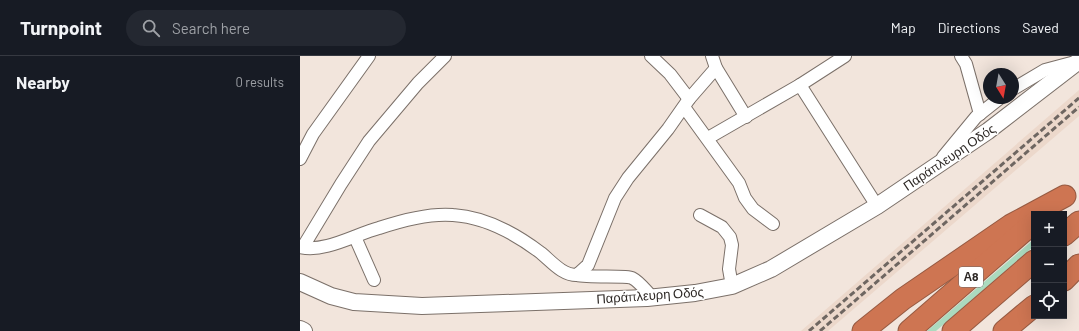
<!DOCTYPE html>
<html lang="en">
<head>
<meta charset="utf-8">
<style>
  body { margin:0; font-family:Barlow,sans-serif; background:#242831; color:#f1f3f6 }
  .controls { position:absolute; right:12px; bottom:12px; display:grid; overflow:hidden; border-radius:0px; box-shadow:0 4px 16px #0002 }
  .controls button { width:36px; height:36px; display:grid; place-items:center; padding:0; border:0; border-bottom:1px solid #363941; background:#171b24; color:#f1f3f6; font:20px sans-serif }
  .compass { position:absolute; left:683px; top:12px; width:36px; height:36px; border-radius:50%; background:#171b24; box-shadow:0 4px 16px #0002; rotate:169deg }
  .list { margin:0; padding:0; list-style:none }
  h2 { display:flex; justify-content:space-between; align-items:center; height:52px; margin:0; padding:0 16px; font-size:17px }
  h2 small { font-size:13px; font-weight:400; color:#9ea1a6 }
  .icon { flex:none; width:22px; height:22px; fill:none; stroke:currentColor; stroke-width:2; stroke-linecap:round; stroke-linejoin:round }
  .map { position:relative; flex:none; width:779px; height:275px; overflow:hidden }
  header { display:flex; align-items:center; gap:24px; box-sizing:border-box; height:56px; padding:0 20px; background:#171b24; border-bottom:1px solid #363941 }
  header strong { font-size:19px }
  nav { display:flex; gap:22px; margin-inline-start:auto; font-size:14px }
  .search { width:280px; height:36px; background:#242831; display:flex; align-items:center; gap:10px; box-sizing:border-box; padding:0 14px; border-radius:22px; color:#9ea1a6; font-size:15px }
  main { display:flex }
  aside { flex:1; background:#171b24 }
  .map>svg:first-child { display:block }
</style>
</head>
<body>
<header>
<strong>Turnpoint</strong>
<div class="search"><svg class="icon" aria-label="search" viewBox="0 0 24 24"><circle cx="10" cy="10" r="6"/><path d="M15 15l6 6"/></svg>Search here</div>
<nav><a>Map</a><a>Directions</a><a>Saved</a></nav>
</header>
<main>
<aside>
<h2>Nearby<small>0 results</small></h2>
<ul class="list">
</ul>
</aside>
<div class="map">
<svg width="779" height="275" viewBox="0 0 779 275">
  <defs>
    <pattern id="grass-tufts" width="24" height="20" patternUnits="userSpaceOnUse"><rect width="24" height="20" fill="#abdabe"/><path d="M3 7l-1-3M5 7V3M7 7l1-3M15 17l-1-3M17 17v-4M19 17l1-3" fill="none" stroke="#93bba3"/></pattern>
  </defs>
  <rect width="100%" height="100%" fill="#f2e5dc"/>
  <polygon fill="#ecd8cb" points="779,34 779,60 528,275 501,275"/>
  <polygon fill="url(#grass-tufts)" points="734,183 734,190 636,275 627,275"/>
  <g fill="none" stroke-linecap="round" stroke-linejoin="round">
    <g stroke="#7b7069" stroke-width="14">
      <g id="minor">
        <polyline points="351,0 370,18 389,43"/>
        <polyline points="412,0 416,12 446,61"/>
        <polyline points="661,0 666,8 680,58"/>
        <polyline points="500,29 577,150"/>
        <polyline points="713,33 745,14 775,6"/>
        <polyline points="384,51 439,127 445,142 453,153 473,168"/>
        <polyline points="408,82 500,29 545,0"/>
        <polyline points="643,101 676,61 700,42"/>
        <polyline points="0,103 13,78 69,0"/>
        <polyline points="400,159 422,171 430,181 432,189 429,213 432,230"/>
        <polyline points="55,181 74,224"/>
        <path d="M 0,191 C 25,197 56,178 79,172 C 103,164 129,157 153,159 C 186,161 216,178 241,197 C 252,206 262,219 277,219 L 288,209 L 315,142 L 328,122 L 368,73 L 389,43 L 416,12"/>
        <polyline points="3,191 41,128 69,85 118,27 145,0"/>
        <path d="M 277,219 C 289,222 326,219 332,222 C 340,226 346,235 352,241"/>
      </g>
    </g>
    <g stroke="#7b7069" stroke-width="18">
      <g id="secondary">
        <polyline points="0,226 31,240 54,246 122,250 347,242 395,237 432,230 471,213 577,150 688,75 779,5"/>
        <polyline points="0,273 4,275"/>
      </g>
    </g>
    <g stroke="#965a42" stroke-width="23">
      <g id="motorway">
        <polyline points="764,179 779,166"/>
        <polyline points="764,224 779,209"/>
        <polyline points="563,275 603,243 711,169 765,140"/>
        <polyline points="609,275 732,168"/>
        <polyline points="653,275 734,205"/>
        <polyline points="704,275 734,250"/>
      </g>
    </g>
    <use href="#minor" stroke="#fff" stroke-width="12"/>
    <use href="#secondary" stroke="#fff" stroke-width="16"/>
    <use href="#motorway" stroke="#ce7552" stroke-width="21"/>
    <g stroke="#6e6661" stroke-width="3" stroke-dasharray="6 3" stroke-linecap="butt">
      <polyline points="509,275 779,42"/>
      <polyline points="520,275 779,51"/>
    </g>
  </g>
  <g text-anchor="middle" stroke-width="3" stroke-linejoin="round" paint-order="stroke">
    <rect fill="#fff" stroke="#6c6866" stroke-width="1" x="659" y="211" width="24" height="20" rx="3"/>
    <g font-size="12" font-weight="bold" fill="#2d2825">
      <text x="671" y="225">Α8</text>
    </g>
    <g font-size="13" fill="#2d2825" stroke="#fff">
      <text transform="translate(649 101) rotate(-34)" y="5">Παράπλευρη Οδός</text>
      <text transform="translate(350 239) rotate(-4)" y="5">Παράπλευρη Οδός</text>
    </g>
  </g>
</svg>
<div class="controls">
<button>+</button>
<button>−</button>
<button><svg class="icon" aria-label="locate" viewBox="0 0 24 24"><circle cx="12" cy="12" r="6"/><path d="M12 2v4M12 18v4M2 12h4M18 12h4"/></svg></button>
</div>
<svg class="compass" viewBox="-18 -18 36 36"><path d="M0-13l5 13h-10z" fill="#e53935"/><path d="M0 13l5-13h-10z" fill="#9ea1a6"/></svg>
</div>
</main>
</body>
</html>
